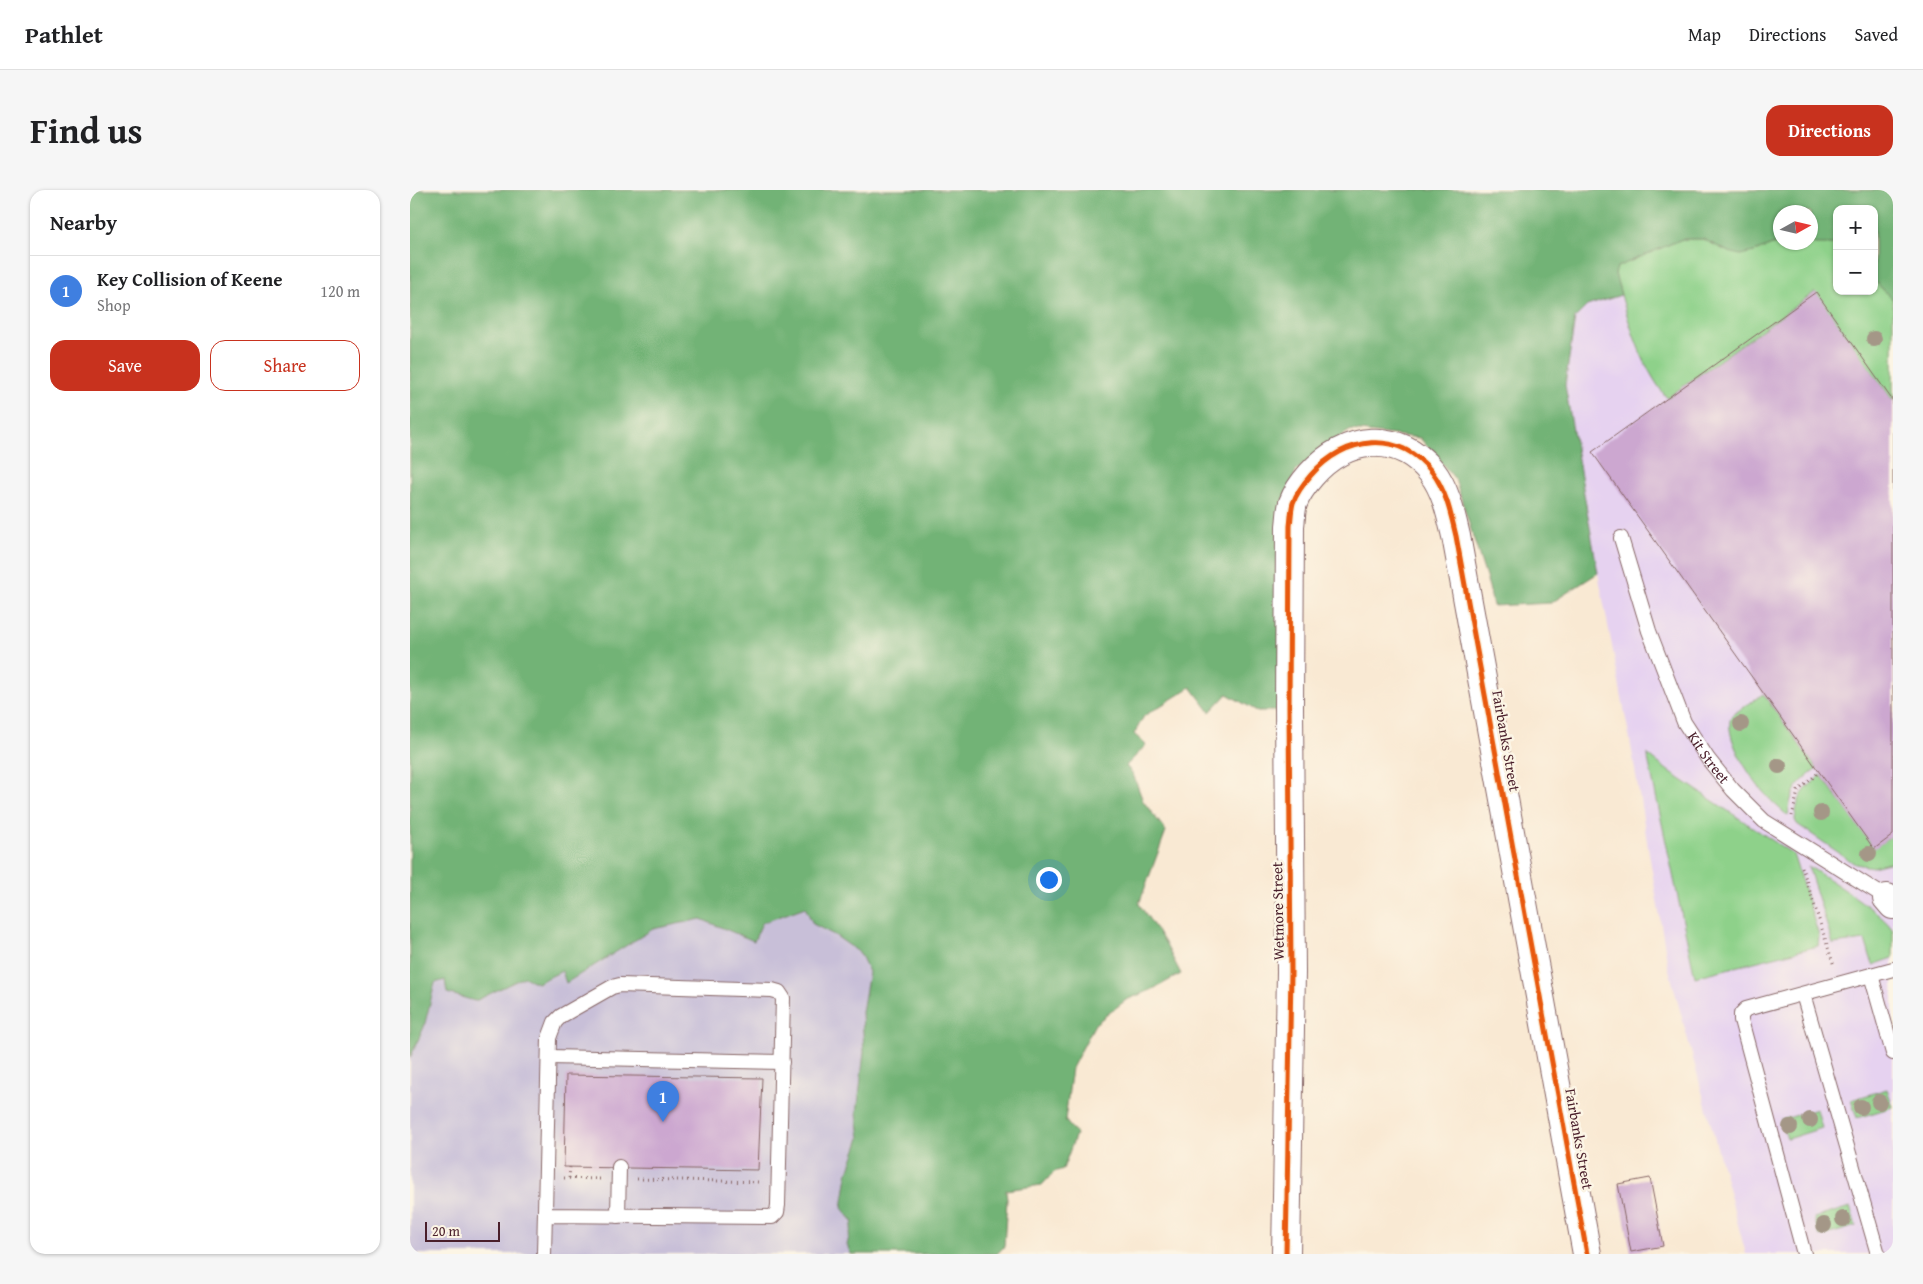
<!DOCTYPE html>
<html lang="en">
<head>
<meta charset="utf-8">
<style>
  body { margin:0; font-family:"Gentium Book Plus",serif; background:#f6f6f6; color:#202124 }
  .controls { position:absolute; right:15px; top:15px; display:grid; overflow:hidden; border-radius:10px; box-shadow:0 1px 4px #0004 }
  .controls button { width:45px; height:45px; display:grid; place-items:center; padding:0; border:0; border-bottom:1px solid #e0e0e0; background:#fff; color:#202124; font:25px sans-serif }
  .compass { position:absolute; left:1363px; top:15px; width:45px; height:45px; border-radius:50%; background:#fff; box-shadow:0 1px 4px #0004; rotate:82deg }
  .scale { position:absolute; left:15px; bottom:12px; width:75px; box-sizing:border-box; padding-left:5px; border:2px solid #4a1f2b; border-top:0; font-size:14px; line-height:18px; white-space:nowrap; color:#4a1f2b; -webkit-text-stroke:4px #fcf5e5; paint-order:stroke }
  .you { position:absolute; left:638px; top:689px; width:18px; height:18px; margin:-12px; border:4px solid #fff; border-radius:50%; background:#1a73e8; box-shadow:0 0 0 8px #1a73e833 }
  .badge { display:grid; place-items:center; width:32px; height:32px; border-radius:50%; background:#c8321e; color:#fff; font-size:16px; font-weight:700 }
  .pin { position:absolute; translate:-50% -41px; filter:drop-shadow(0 1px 2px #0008) }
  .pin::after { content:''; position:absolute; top:26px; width:18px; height:15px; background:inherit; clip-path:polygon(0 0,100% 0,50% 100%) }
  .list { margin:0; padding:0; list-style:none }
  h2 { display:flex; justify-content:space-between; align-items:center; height:65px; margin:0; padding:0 20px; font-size:21px }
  h2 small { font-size:16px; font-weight:400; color:#757577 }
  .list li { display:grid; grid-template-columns:32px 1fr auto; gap:15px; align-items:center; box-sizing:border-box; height:70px; padding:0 20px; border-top:1px solid #e0e0e0 }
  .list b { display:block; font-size:19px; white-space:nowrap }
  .list p { margin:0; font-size:16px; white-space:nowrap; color:#757577 }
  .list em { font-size:16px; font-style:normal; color:#757577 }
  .actions { display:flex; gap:10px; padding:15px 20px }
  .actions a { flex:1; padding:11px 0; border:1px solid #c8321e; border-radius:15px; text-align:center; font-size:18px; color:#c8321e }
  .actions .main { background:#c8321e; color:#fff }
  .map { position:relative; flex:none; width:1483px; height:1064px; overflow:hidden; border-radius:15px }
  header { display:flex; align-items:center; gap:30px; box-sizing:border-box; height:70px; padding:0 25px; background:#fff; border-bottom:1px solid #e0e0e0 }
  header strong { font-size:24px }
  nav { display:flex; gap:28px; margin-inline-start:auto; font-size:18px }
  .intro { display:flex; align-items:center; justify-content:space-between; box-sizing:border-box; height:120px; padding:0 30px }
  h1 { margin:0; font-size:35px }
  .button { padding:12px 22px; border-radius:15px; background:#c8321e; color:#fff; font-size:18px; font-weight:700 }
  main { display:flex; gap:30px; padding:0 30px }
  aside { flex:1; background:#fff; border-radius:15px; box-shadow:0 1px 4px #0004 }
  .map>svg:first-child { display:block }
</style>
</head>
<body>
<header>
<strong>Pathlet</strong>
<nav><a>Map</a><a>Directions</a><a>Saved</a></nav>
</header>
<div class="intro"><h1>Find us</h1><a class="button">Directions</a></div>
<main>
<aside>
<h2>Nearby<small></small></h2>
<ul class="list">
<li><span class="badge" style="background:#3f7fe0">1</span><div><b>Key Collision of Keene</b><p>Shop</p></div><em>120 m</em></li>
</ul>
<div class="actions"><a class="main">Save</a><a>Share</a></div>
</aside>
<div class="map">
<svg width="1483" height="1064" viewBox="0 0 1483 1064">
  <rect width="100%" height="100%" fill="#fcf5e5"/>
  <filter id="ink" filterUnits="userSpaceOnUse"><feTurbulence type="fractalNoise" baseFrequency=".02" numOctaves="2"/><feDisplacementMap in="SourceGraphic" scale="10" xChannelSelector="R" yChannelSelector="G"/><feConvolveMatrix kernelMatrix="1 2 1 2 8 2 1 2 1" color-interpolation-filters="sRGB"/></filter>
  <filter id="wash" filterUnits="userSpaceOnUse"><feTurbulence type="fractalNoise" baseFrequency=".0096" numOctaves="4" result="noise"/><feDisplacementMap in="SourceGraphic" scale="20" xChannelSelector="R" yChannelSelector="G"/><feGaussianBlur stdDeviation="1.12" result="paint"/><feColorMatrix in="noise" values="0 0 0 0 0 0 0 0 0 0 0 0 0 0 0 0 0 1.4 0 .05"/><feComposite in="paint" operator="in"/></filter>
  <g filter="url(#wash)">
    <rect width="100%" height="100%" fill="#f9e9d3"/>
    <polygon fill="#e6d2f0" points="1293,49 1319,62 1344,62 1370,52 1427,54 1427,101 1464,101 1464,90 1483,110 1483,1064 1336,1064 1258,776 1220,550 1188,383 1155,195 1165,128 1177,116 1211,105 1205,84"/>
    <polygon fill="#c8bfd8" points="395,717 403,734 426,746 451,764 459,782 452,822 454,862 447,923 450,948 437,985 432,1018 443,1030 437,1055 441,1064 0,1064 0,868 14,837 25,793 36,790 65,811 114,787 128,793 152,781 157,792 243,739 291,729 344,751 352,733"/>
    <g fill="#8ed18a" stroke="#6c785a">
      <path d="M 1272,49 L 1293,49 L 1319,62 L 1344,62 L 1370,52 L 1427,54 L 1427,101 L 1464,101 L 1464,90 L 1483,110 L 1483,211 L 1405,102 L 1257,208 C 1228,172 1218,128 1205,84 L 1207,77 Z"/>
      <path d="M 1353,504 L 1407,579 C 1386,594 1381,601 1378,626 C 1370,619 1362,612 1355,604 C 1342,590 1311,544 1322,525 Z"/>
      <polygon points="1237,564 1261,583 1383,664 1409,746 1408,756 1285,787"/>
      <path d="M 1411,585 L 1464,658 L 1483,645 L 1483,672 L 1463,677 L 1445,674 L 1387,634 L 1385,630 C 1387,606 1393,601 1411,585 Z"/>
      <path d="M 1398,676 C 1415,687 1477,725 1483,741 C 1483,748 1483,760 1483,768 L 1463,775 L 1455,750 L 1423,754 Z"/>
      <polygon points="1477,899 1483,917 1447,928 1441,910"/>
      <polygon points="1407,919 1412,938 1377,949 1371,930"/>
      <polygon points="1440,1017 1446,1036 1410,1047 1404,1028"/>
    </g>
    <polygon fill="#72b376" stroke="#5e6950" points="0,0 1483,0 1483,110 1464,90 1464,19 1427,19 1427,54 1405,54 1401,52 1400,22 1370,22 1370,52 1344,62 1330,65 1319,62 1293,49 1272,49 1207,77 1205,84 1211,105 1177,116 1165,128 1155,195 1188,383 1141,413 1083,416 1079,397 1045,289 1010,248 941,240 917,255 886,281 873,312 873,521 847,521 817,504 800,522 781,497 734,526 724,544 736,555 716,576 723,584 733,611 756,641 729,714 754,751 771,784 741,800 716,810 685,834 662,878 655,930 666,944 653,979 644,982 632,995 596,1000 597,1009 594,1057 587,1064 441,1064 437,1055 443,1031 432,1018 437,985 450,948 447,923 454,862 452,822 459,782 450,763 426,746 403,734 395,717 352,733 344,751 291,729 243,739 156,793 152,781 127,793 114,787 65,811 37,803 35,790 25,793 14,837 0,868"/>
    <g id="blocks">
      <g fill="#cca7d0">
        <polygon points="1406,102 1483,211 1483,645 1464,659 1182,262"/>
        <polygon points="156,885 352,888 348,980 154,977"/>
        <polygon points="1240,988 1253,1056 1221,1062 1208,994"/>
      </g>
    </g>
  </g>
  <g filter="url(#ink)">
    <use href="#blocks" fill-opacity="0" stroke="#876666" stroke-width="1"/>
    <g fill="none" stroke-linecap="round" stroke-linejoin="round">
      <g stroke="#876666" stroke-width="16">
        <g id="service">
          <path id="s1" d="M 1211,348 L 1239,441 L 1274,532 L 1298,569 L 1323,600 L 1354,631 L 1477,708 L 1479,705"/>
          <polyline points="1461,785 1483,863"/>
          <polyline points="1393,804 1468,1064"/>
          <polyline points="139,867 372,872"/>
          <polyline points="208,1026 209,977"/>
          <polyline points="134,1064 139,848 145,832 151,826 202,797 210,795 362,800 369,802 373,808 368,1015 367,1022 362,1027 135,1025"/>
          <polyline points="1394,1064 1331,830 1331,824 1336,819 1483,779"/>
        </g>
      </g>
      <g stroke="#876666" stroke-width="30">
        <g id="minor">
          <polyline points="1477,708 1483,715"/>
          <path d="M 876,1064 L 881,782 L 879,517 L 880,336 C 881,329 881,320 883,313 C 887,302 894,293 901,285 C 935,246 988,239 1022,282 C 1036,300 1041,325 1046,346 L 1177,1064"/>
        </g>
      </g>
      <g stroke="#876666" stroke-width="3" stroke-dasharray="1 4" stroke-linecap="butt">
        <polyline points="1382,626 1388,601 1409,582"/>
        <polyline points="1392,677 1424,776"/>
        <polyline points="154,988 190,989"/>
        <polyline points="159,988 160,977"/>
        <polyline points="227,989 350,992"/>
      </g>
      <use href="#service" stroke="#fff" stroke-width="14"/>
      <use href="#minor" stroke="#fff" stroke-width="28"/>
      <g stroke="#fcf5e5" stroke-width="8">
        <path id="cycleway" d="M 876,1064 L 881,782 L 879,517 L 880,336 C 881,329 881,320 883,313 C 887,302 894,293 901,285 C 935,246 988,239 1022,282 C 1036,300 1041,325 1046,346 L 1177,1064"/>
      </g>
      <use href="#cycleway" stroke="#e8590c" stroke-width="5"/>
    </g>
    <g fill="#a49787">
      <circle cx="1464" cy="149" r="8"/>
      <circle cx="1331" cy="534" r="8"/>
      <circle cx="1369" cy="576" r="8"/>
      <circle cx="1411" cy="623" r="8"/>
      <circle cx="1459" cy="664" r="8"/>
      <circle cx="1469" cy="912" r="8"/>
      <circle cx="1451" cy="917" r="8"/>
      <circle cx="1400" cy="930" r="8"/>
      <circle cx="1380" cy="937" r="8"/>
      <circle cx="1433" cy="1029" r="8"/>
      <circle cx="1414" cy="1035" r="8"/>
    </g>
  </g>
  <g text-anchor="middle" stroke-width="5" stroke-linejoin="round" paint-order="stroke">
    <g font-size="15" fill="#4a1f2b" stroke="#fcf5e5">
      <text transform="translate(1096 551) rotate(80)" y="5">Fairbanks Street</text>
      <text dy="5" stroke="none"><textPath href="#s1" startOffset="238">Kit Street</textPath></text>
      <text transform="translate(868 721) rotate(-91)" y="5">Wetmore Street</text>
      <text transform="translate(1169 949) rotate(80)" y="5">Fairbanks Street</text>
    </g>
  </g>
</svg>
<div class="controls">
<button>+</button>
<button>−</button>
</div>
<svg class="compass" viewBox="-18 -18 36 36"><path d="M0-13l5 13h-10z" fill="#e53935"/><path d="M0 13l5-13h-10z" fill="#757577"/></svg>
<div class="scale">20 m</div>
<div class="you"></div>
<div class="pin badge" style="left:253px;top:932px;background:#3f7fe0">1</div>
</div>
</main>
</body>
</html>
